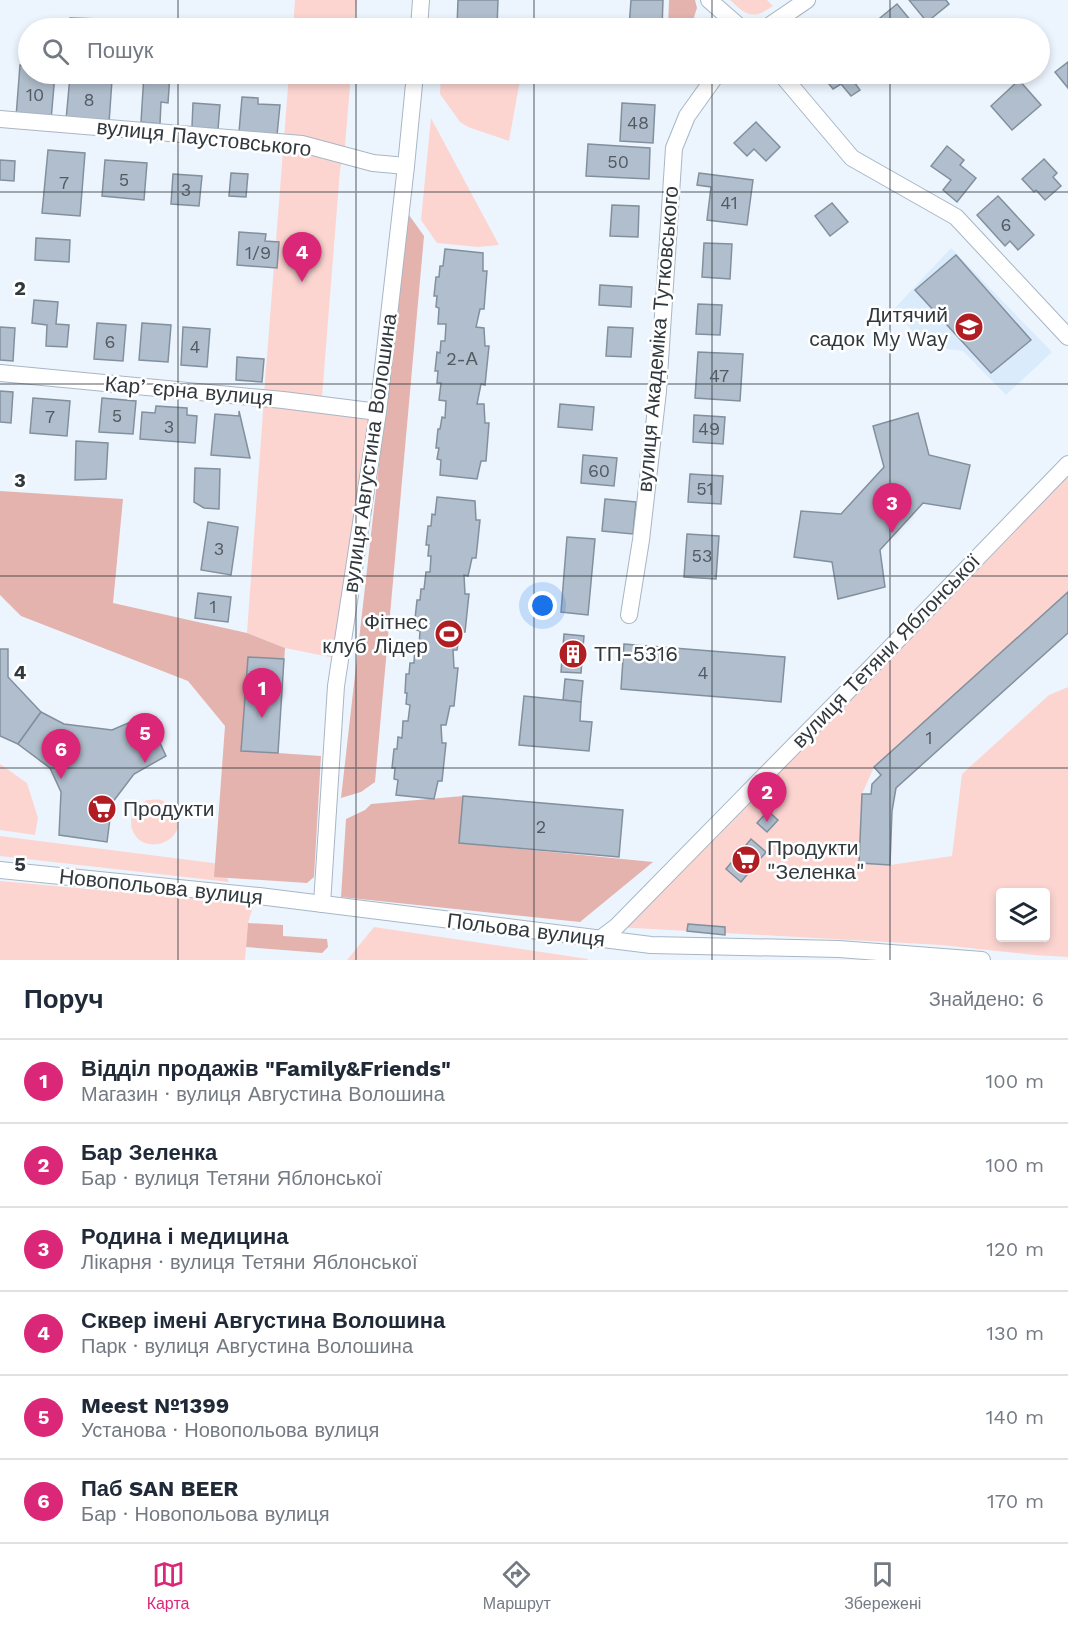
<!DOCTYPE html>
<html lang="uk">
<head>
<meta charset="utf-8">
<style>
  body { margin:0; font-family:"Work Sans",sans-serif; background:#f6f6f7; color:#1f2937 }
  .controls { position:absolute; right:18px; bottom:18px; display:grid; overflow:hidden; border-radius:6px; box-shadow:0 3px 9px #0003 }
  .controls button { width:54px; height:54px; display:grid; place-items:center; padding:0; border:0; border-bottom:2px solid #e0e1e3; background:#fff; color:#1f2937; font:30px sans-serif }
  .you { position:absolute; left:543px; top:606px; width:21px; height:21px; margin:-15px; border:4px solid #fff; border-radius:50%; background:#1a73e8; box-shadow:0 0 0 9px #1a73e833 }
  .badge { display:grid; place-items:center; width:39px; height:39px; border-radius:50%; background:#db2777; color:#fff; font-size:20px; font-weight:700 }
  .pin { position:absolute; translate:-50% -50px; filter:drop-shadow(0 2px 3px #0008) }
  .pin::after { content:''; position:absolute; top:32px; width:21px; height:18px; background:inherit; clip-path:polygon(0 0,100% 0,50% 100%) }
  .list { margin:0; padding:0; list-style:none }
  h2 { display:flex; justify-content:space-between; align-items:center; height:78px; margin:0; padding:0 24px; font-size:26px }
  h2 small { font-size:20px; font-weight:400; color:#747a83 }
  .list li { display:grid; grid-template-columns:39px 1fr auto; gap:18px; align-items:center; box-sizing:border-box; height:84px; padding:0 24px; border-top:2px solid #e0e1e3 }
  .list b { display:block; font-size:22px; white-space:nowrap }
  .list p { margin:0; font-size:20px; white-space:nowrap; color:#747a83 }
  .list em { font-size:20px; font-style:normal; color:#747a83 }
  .icon { flex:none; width:33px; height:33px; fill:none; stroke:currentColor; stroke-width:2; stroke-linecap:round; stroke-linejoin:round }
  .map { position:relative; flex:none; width:1068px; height:960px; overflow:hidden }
  .search { position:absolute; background:#fff; box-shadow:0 3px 9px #0003; left:18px; right:18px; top:18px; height:66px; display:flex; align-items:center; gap:15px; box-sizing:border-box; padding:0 21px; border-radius:33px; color:#747a83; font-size:22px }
  .sheet { height:582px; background:#fff }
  nav { display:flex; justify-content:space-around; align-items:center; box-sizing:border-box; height:84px; border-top:2px solid #e0e1e3; background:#fff; font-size:16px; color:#747a83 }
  nav a { display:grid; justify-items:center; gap:3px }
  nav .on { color:#db2777 }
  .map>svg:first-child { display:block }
</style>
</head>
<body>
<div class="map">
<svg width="1068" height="960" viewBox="0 0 1068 960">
  <rect width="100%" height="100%" fill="#ecf5fe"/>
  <polygon fill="#daebfc" points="951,248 1052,352 1006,395 963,351 925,346 894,309"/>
  <g fill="#fcd5d1" fill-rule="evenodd">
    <polygon points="295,0 357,0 354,28 293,28"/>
    <path d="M 730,0 L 767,0 L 773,6 C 752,20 747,16 730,0 Z"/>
    <polygon points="289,74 351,74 345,146 340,170 322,397 264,394"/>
    <polygon points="441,74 521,74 509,141 468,127 460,122 440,94"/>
    <polygon points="431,118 499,245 478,247 437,243 421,220"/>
    <polygon points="264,398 378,412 340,659 285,648 247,633"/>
    <path d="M 1068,463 L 1068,592 L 874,767 L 862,794 L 859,863 L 890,865 L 952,856 L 962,774 L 1049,695 L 1068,687 L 1068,957 L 1034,955 L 941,945 L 616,927 ZM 1000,892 L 1046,892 L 1046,938 L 1000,938 Z"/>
    <polygon points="0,764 27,783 38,818 35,835 0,830"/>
    <path d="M 147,800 C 151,800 158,799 161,800 C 174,805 184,824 174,835 C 162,849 138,848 132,829 C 130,824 132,815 132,810 Z"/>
    <polygon points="0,836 221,864 229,882 0,856"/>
    <polygon points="0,881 254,904 248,923 245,960 0,960"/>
    <polygon points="374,927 588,959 588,960 347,960"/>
  </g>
  <g fill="#e4b3ae">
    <polygon points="669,0 695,0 697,8 694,17 700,28 668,28"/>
    <polygon points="409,215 424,236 375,782 361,792 341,798 407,218"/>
    <polygon points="0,491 123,499 113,603 247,633 285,648 278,753 321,756 314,877 307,883 214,877 225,726 188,681 21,616 0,595"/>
    <polygon points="463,796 459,843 653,862 580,922 341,897 346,819 365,810 371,804"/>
    <polygon points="248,923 283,925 283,936 327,939 328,947 322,953 246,947"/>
  </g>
  <g fill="#b0becd" stroke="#82909e" stroke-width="1.5">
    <polygon points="458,0 498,0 497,27 457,26"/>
    <polygon points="631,0 663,0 662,28 629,28"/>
    <polygon points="909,0 946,0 949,4 927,22"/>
    <polygon points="897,4 917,28 880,28 875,22"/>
    <polygon points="70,18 100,19 99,28 70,28"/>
    <polygon points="1068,62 1068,88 1055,72"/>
    <polygon points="20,65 28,66 28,74 55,74 51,120 16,117"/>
    <polygon points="144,74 170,74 168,103 161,102 160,124 141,122"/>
    <polygon points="627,74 657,74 657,82 627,80"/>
    <polygon points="821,74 851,74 849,75 860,90 851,96 841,84 833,89"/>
    <polygon points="70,76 112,80 109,123 66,120"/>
    <polygon points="1019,80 1041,105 1012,130 991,106"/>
    <polygon points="242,97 258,98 258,104 280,105 277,135 239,132"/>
    <polygon points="193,103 220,105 218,129 192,127"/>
    <polygon points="622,103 655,105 653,143 620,141"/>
    <polygon points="756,122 780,147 766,161 754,149 747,156 734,143"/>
    <polygon points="588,144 650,148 649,179 586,176"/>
    <polygon points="947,146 964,160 960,165 976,178 957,202 943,190 951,180 931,166"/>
    <polygon points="48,150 85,153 80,216 42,213"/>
    <polygon points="1044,159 1057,173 1053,177 1061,186 1045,200 1036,190 1034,192 1022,179"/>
    <polygon points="0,160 15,161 14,181 0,180"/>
    <polygon points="105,160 147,163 144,200 102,196"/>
    <polygon points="231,173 248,174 246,197 229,196"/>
    <polygon points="699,173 753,180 747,225 707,220 711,187 697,185"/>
    <polygon points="173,174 202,176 199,206 171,204"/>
    <polygon points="998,196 1034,235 1018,250 1010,241 1005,246 977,215"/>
    <polygon points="832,203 848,222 830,236 815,216"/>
    <polygon points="612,205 639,206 638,237 610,236"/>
    <polygon points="239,232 266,234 265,241 279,242 277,268 237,265"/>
    <polygon points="36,238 70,240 69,262 35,260"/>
    <polygon points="704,243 732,244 730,279 702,277"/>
    <polygon points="445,249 483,253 483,271 487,271 484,309 480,309 476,327 484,328 485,346 489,346 485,385 481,384 477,404 484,404 485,423 489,423 486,461 481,461 477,479 440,475 441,460 437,459 439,448 436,448 438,429 440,429 442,417 445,418 446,401 439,400 441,383 437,383 438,371 435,371 437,352 440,353 441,341 445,341 446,324 438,324 439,308 436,307 437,296 434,296 436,277 439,277 440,266 443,266"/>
    <polygon points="956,255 1031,340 991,373 915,290"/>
    <polygon points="600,285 632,287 631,307 599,305"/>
    <polygon points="34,300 58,302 56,324 69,325 67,347 46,346 47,325 32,323"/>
    <polygon points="698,304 722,305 720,335 696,334"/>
    <polygon points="97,323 126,325 123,361 94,359"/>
    <polygon points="142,323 171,325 168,362 139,360"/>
    <polygon points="0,327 15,328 13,361 0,360"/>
    <polygon points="183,327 210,329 207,367 181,365"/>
    <polygon points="608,327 633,328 631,357 606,356"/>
    <polygon points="698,352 743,354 740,401 695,398"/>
    <polygon points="237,357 264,359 262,382 236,380"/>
    <polygon points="0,391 13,392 11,423 0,422"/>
    <polygon points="33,398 70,401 67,436 30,433"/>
    <polygon points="102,398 136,401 133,434 99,432"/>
    <polygon points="560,404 594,407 592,430 558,427"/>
    <polygon points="156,406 187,408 187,415 197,416 195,443 140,439 142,412 155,413"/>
    <polygon points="239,411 250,458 211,455 215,414 239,416"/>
    <polygon points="918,413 929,455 970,465 960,509 923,503 880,550 885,587 838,599 832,562 794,557 801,511 841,514 884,467 873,426"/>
    <polygon points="694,415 725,417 723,444 693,442"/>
    <polygon points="76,441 108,443 106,479 75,480"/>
    <polygon points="583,455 617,458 614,486 581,483"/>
    <polygon points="195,468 220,469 219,509 204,508 194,502"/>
    <polygon points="690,474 723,476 721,504 688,502"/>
    <polygon points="437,497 475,501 476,520 480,520 476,558 472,558 468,576 464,575 465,594 469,594 465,632 460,632 457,650 453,650 454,668 458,668 454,706 450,706 446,725 441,725 442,743 446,743 442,781 438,781 434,799 396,795 398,780 394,779 395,768 392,768 394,749 397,749 398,737 402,738 403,721 408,721 410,705 406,704 407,693 405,693 406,674 409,674 410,663 414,663 415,646 419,646 420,631 416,630 418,619 415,619 417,600 420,600 421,589 424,589 426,572 430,572 431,556 428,556 429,545 426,545 428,526 431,526 432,514 435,515"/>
    <polygon points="605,499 636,502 633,534 602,531"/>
    <polygon points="208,522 238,527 231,575 201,570"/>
    <polygon points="687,534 719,536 716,579 684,577"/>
    <polygon points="567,537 595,539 588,615 561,612"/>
    <polygon points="1068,592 1068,633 896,788 892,811 890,865 859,863 862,794 871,794 872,784 881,775 874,767"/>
    <polygon points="198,593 231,597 228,622 195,618"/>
    <polygon points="564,634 584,636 581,673 561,672"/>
    <polygon points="624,644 785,657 781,702 621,689"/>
    <polygon points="0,649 8,649 8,677 41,712 18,744 0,736"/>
    <polygon points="248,657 284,659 278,753 241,751"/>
    <polygon points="565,679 583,681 581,702 563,700"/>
    <polygon points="524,696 581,702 580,721 592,722 589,751 519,745"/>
    <polygon points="41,712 64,724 112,730 147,715 166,756 134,774 112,803 107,842 59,835 61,792 50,768 18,744"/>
    <polygon points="463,796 623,810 619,857 459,843"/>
    <polygon points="768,811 778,820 767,832 757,823"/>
    <polygon points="751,839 766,852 741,882 726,869"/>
    <polygon points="688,924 725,927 725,935 687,931"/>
  </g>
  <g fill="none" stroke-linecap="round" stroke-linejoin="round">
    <g stroke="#a8b6c5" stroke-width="18">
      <g id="minor">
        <polyline points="709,0 741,28"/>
        <polyline points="419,28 421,0"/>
        <polyline points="766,28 807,0"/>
        <polyline points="781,74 852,158 956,217 1068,337"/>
        <polyline points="0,119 302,144 373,163 406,166"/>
        <polyline points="0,373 283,400 378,412"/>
        <polyline points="629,615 641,540 658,391 674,148 687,116 717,74"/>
        <polyline points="0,870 259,896 651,945 839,949 982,960"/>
        <polyline points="322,904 336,686 378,412 406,166 415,74"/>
        <polyline points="600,939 616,927 888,650 1068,464"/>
      </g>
    </g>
    <use href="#minor" stroke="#fff" stroke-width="16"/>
  </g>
  <path fill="none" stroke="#32393e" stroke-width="1.5" stroke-opacity="0.55" d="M 178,0 L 178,28M 356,0 L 356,28M 534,0 L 534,28M 712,0 L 712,28M 890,0 L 890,28M 178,74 L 178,960M 356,74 L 356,960M 534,74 L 534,960M 712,74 L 712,960M 890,74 L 890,960M 0,192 L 1068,192M 0,384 L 1068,384M 0,576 L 1068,576M 0,768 L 1068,768"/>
  <defs>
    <g id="school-disc" transform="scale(1.5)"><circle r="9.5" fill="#b01e23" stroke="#fff"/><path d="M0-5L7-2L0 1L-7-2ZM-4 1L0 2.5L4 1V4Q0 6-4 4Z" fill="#fff"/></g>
    <g id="stadium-disc" transform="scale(1.5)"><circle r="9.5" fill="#b01e23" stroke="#fff"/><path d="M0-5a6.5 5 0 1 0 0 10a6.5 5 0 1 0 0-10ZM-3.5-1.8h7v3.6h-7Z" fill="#fff"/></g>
    <g id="building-disc" transform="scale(1.5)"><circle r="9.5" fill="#b01e23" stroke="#fff"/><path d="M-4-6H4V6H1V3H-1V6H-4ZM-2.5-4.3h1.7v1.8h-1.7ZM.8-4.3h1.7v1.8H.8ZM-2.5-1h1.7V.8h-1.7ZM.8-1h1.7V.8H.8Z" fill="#fff"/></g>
    <g id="supermarket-disc" transform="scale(1.5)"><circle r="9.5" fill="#b01e23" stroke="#fff"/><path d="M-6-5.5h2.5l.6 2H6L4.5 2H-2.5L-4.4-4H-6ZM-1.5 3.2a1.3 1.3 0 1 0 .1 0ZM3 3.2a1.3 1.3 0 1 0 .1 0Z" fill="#fff"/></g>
  </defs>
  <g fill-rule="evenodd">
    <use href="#school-disc" x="969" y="327"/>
    <use href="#stadium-disc" x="449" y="634"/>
    <use href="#building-disc" x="573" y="654"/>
    <use href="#supermarket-disc" x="102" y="809"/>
    <use href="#supermarket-disc" x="746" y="860"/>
  </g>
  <g text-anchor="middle" stroke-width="5" stroke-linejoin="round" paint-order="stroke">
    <g font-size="18" fill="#525a62">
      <text x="35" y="101">10</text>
      <text x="89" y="106">8</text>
      <text x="638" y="129">48</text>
      <text x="618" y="168">50</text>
      <text x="124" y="186">5</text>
      <text x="64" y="189">7</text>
      <text x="186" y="196">3</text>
      <text x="729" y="209">41</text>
      <text x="1006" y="231">6</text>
      <text x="258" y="259">1/9</text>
      <text x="110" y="348">6</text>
      <text x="195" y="353">4</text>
      <text x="462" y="365">2-А</text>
      <text x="719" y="382">47</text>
      <text x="117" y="422">5</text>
      <text x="50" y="423">7</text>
      <text x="169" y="433">3</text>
      <text x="709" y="435">49</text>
      <text x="599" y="477">60</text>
      <text x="705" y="495">51</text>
      <text x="219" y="555">3</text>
      <text x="702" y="562">53</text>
      <text x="213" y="613">1</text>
      <text x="703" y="679">4</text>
      <text x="929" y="744">1</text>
      <text x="541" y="833">2</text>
    </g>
    <g font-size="21" fill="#32393e" stroke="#fff">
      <text transform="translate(204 138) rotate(6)" y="7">вулиця Паустовського</text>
      <text transform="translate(658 339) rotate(-85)" y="7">вулиця Академіка Тутковського</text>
      <text transform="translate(189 391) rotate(5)" y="7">Карʼєрна вулиця</text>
      <text transform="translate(370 453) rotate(-82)" y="7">вулиця Августина Волошина</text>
      <text transform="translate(886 651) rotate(-46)" y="7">вулиця Тетяни Яблонської</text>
      <text transform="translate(161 887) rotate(6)" y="7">Новопольова вулиця</text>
      <text transform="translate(526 930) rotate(7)" y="7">Польова вулиця</text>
    </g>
    <g font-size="21" fill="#32393e" stroke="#fff" text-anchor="start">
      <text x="948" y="322" text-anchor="end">Дитячий<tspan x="948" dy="24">садок My Way</tspan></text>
      <text x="428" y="629" text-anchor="end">Фітнес<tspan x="428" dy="24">клуб Лідер</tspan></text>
      <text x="594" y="661">ТП-5316</text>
      <text x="123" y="816">Продукти</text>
      <text x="767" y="855">Продукти<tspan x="767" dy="24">"Зеленка"</tspan></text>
    </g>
  </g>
  <g font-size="20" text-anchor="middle" font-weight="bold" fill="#32393e" stroke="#fff" stroke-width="5" stroke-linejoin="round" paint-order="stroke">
    <text x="20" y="295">2</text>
    <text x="20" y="487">3</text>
    <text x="20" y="679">4</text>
    <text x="20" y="871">5</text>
  </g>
</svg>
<div class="controls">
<button><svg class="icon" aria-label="layers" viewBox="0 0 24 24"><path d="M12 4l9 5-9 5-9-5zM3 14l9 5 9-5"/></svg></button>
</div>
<div class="you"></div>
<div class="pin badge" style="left:262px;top:718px">1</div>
<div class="pin badge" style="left:767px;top:822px">2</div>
<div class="pin badge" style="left:892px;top:533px">3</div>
<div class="pin badge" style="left:302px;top:282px">4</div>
<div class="pin badge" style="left:145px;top:763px">5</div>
<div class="pin badge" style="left:61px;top:779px">6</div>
<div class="search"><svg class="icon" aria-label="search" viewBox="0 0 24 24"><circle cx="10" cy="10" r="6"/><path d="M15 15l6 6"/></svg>Пошук</div>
</div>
<section class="sheet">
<h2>Поруч<small>Знайдено: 6</small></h2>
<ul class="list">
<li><span class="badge">1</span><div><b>Відділ продажів &quot;Family&amp;Friends&quot;</b><p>Магазин · вулиця Августина Волошина</p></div><em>100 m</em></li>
<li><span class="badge">2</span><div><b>Бар Зеленка</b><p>Бар · вулиця Тетяни Яблонської</p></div><em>100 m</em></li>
<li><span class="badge">3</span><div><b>Родина і медицина</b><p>Лікарня · вулиця Тетяни Яблонської</p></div><em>120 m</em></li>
<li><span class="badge">4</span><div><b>Сквер імені Августина Волошина</b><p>Парк · вулиця Августина Волошина</p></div><em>130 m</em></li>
<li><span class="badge">5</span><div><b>Meest №1399</b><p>Установа · Новопольова вулиця</p></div><em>140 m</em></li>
<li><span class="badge">6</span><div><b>Паб SAN BEER</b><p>Бар · Новопольова вулиця</p></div><em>170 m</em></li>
</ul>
</section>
<nav>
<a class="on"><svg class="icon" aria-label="map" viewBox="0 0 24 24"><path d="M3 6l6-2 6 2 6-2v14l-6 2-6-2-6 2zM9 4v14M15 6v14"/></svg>Карта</a>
<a><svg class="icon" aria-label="directions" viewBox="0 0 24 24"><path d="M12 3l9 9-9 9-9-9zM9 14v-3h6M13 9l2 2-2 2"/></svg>Маршрут</a>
<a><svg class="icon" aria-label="saved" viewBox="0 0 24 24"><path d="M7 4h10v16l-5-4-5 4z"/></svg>Збережені</a>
</nav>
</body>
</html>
